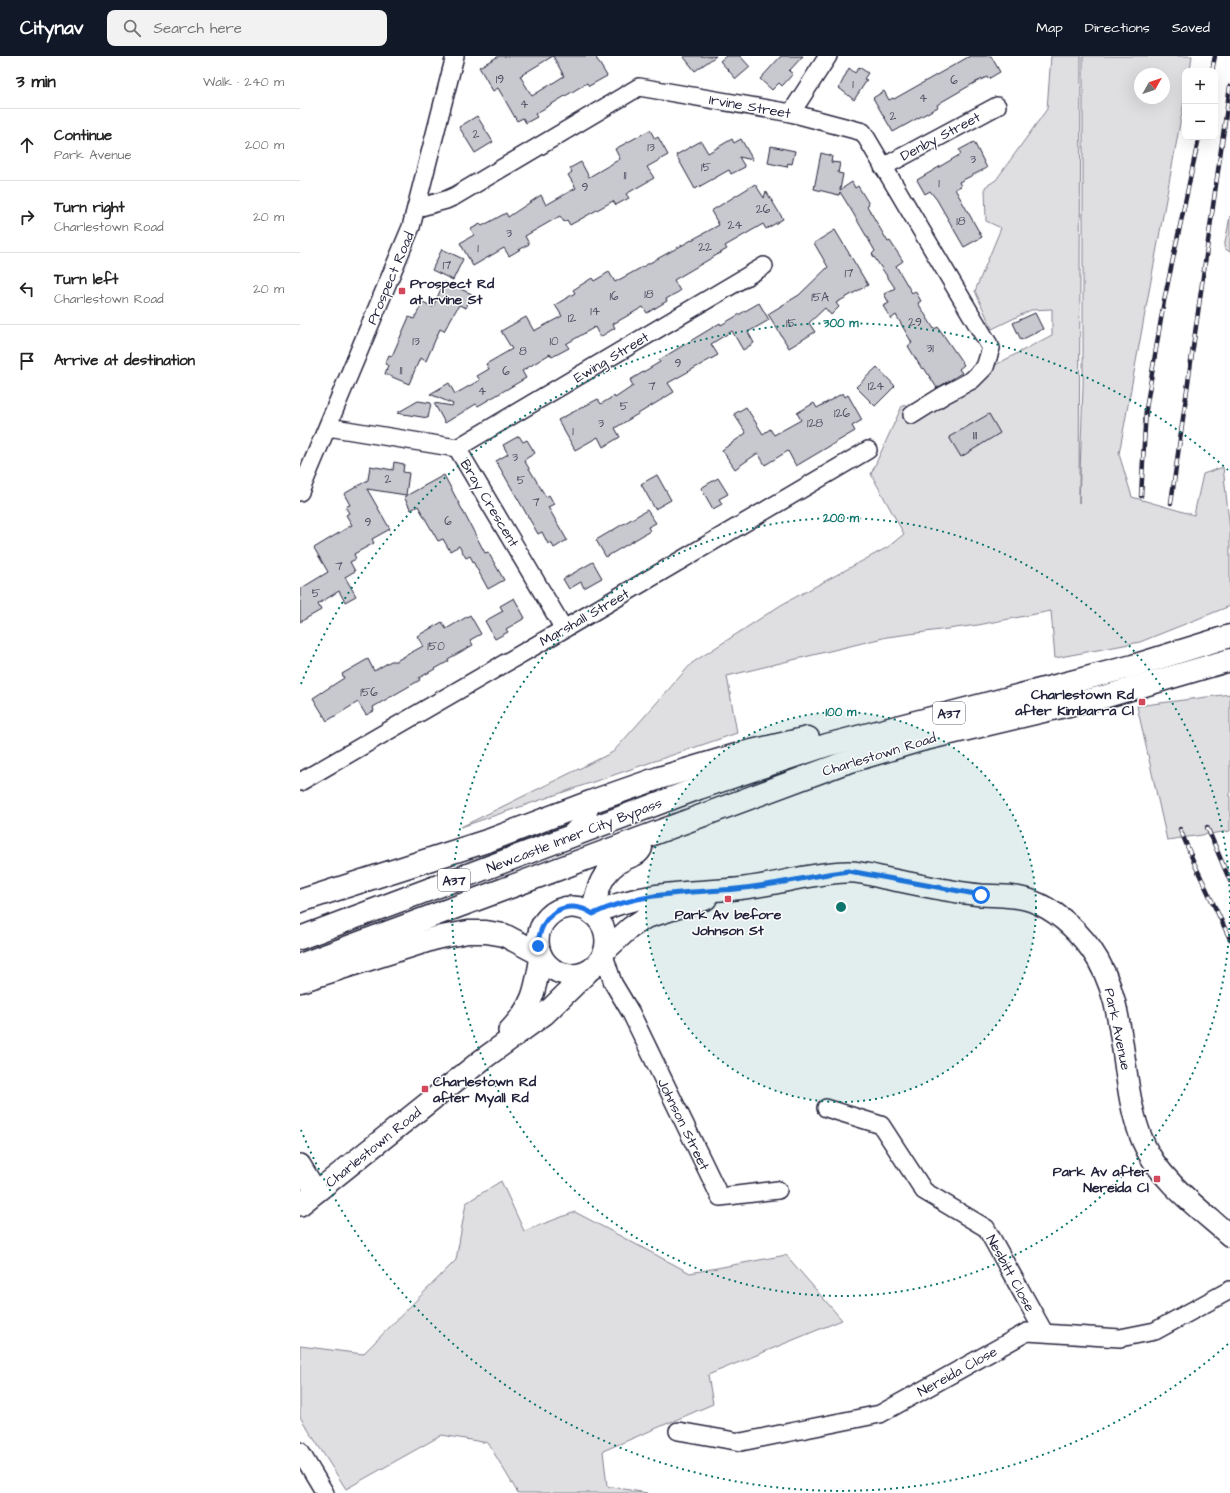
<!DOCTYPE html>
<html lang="en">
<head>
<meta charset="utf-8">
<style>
  body { margin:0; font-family:"Architects Daughter",sans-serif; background:#f2f2f2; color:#222 }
  .controls { position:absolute; right:12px; top:12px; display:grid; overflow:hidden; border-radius:8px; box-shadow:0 4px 16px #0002 }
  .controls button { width:36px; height:36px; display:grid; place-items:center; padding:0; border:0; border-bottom:1px solid #e0e0e0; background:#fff; color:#222; font:20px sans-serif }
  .compass { position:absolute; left:834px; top:12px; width:36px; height:36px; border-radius:50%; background:#fff; box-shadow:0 4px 16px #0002; rotate:50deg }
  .stop { position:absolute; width:12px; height:12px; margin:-9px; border:3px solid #1a73e8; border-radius:50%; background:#fff }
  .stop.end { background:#1a73e8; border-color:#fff; box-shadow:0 1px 4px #0008 }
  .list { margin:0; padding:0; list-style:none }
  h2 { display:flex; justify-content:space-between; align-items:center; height:52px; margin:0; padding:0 16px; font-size:17px }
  h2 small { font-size:13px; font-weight:400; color:#767676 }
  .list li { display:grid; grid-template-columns:26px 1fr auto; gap:12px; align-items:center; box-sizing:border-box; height:72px; padding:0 16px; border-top:1px solid #e0e0e0 }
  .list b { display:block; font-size:15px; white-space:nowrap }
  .list p { margin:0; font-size:13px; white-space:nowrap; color:#767676 }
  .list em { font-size:13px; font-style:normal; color:#767676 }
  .icon { flex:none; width:22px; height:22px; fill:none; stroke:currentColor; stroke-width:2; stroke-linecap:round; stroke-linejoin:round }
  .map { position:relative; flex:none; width:930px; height:1437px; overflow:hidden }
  header { display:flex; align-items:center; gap:24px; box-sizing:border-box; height:56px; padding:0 20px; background:#111827; color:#fff }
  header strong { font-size:19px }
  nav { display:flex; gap:22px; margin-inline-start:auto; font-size:14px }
  .search { width:280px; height:36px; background:#f2f2f2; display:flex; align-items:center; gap:10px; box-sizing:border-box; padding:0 14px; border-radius:8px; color:#767676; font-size:15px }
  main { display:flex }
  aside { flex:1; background:#fff }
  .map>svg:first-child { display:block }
</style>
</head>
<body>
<header>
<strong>Citynav</strong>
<div class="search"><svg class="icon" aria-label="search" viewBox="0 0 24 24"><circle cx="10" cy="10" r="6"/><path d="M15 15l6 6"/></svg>Search here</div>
<nav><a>Map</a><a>Directions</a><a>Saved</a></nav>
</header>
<main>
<aside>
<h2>3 min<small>Walk · 240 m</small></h2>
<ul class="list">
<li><svg class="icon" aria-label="ahead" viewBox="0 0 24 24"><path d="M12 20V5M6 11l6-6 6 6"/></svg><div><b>Continue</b><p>Park Avenue</p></div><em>200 m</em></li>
<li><svg class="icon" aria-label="right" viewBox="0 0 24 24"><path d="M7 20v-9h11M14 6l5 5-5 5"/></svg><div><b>Turn right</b><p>Charlestown Road</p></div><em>20 m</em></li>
<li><svg class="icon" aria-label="left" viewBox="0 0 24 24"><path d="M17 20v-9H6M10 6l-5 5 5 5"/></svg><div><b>Turn left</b><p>Charlestown Road</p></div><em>20 m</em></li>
<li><svg class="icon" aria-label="arrive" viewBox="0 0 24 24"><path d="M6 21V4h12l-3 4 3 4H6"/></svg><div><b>Arrive at destination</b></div></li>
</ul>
</aside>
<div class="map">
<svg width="930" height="1437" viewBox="0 0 930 1437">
  <rect width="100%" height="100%" fill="#fff"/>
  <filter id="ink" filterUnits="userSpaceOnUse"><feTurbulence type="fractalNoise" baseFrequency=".025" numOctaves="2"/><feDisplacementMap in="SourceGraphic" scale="8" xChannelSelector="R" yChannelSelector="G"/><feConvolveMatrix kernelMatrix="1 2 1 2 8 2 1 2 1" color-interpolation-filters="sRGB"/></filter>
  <g filter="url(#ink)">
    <g fill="#dfdfe2" stroke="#80808e" fill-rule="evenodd">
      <path d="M 751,0 L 781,0 L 779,447 L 783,329 L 783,0 L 892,0 L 890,15 L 885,15 L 885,40 L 819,398 L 832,441 L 894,459 L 903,418 L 923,411 L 930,474 L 930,550 L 840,586 L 755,602 L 751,555 L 678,569 L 587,581 L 427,620 L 437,677 L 161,771 L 313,696 L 392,607 L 481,549 L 588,491 L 604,478 L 571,418 L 602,350 L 629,344 L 752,279 L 752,253 L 731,254 L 692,273 L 675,235 L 701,172 L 686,165 L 685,131 L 696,124 L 747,53 ZM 840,18 L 864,18 L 864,42 L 840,42 Z"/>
      <polygon points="930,160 930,196 924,192"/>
      <polygon points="930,638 930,775 867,784 837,650"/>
      <polygon points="201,1125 224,1175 275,1156 390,1217 486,1199 542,1264 408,1319 413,1348 303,1395 307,1430 347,1437 218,1437 188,1387 142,1379 46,1433 0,1361 0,1290 63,1298 156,1204 166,1147"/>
    </g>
    <g fill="#c8c8cf" stroke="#22223b">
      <polygon points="199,0 253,0 220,20 232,40 264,20 253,0 295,0 307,20 289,30 287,27 235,58 237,61 226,67 223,62 217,65 198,32 193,35 179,11"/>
      <polygon points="383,0 416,0 395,15"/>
      <polygon points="426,0 440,0 450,11 436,23 420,5"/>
      <polygon points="481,0 503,0 489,15 493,18 482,30 479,27 472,34 460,23"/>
      <polygon points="670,0 691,0 700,16 688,23 687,21 676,26 643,45 637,49 638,51 593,76 573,42 584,35 589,44 593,42 594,43"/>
      <polygon points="559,11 568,17 564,23 567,24 554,44 539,32 549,12 555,17"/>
      <polygon points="177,60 193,86 175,97 159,71"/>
      <polygon points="350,74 355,83 358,81 368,99 347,111 354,122 326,138 329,142 316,149 313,145 270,169 267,164 264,166 260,160 225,180 229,188 209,200 204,192 173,210 160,187 174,179 171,173 180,168 182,170 206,157 208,161 241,139 246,149 276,132 268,119 272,116 270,112 281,106 289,121 320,103 315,93"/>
      <polygon points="432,83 434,87 441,83 453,104 439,101 445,111 431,118 429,114 395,133 376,99 401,85 408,97"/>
      <polygon points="674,86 687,112 659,126 661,130 655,133 682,181 664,191 637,144 630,135 625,138 617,124 661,98 659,94"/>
      <polygon points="471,90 495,95 492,108 488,107 487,111 468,107"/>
      <polygon points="521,97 532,100 531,106 540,107 538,117 543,118 540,134 552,126 555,132 558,130 569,148 567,150 588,186 590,185 603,205 596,210 612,237 615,235 621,245 618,247 634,273 638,271 664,309 659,313 662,317 637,332 624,312 622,313 608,290 612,287 596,259 591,263 583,250 589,247 584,238 595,232 572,198 575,195 553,157 540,136 539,139 514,133"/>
      <polygon points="455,128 464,142 466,135 483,163 466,173 463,168 425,190 427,193 374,224 380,235 366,243 367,245 347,257 343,251 313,268 315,272 300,281 295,271 266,288 269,292 252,301 250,298 222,315 226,322 178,350 176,348 145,367 134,347 152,350 153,348 130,338 149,327 155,338 180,324 177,320 189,313 186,308 212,293 201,275 226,261 234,275 262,260 255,249 275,237 273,234 292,222 294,225 309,216 315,226 419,169 411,155"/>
      <polygon points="535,174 568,229 536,247 539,251 531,259 525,252 509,267 515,276 489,292 468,258 499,239 528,211 514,187"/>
      <polygon points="142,193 163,203 153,224 132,214"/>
      <polygon points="144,226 172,238 166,252 159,249 144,275 140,273 126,305 120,302 109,328 85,318 88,309 85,308 89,299 92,300 109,261 114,263 123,246 133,251"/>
      <polygon points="459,247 469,264 448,276 454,287 443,294 432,275 411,288 418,299 368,327 374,336 315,372 320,381 303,391 298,381 275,394 258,364 298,343 301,348 314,340 315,342 333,330 330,324 360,306 359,304 420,267 421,269"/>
      <polygon points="735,257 743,273 721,284 713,267"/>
      <polygon points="577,311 595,330 575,350 556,331"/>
      <polygon points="543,337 545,341 548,339 562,364 552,370 555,375 496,410 488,395 465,409 458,397 435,413 422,394 446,377 434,358 446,351 463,378 470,373 474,379 501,364 497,357 514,347 517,352"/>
      <polygon points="118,345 131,347 128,362 97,357"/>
      <polygon points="689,358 700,377 661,401 649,381"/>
      <polygon points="219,380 223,386 227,384 235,397 224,404 246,441 249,439 254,448 248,451 267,484 254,492 251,486 248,488 242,476 238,478 196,405 208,398 203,389"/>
      <polygon points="94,406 104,408 103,416 109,417 106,439 67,433 90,473 72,483 74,487 54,498 56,503 50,506 55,515 45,521 56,540 45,546 39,535 18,548 21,554 0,566 0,533 28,516 14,492 52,469 46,459 49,457 45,451 50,449 44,438 68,424 70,410 93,414"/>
      <polygon points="144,419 185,497 188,496 204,524 188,533 170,500 166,502 159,490 150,495 143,483 138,485 118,450 111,454 104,441"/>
      <polygon points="357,419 371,444 355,453 341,428"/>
      <polygon points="418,422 428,438 419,443 422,448 413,453 401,432"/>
      <polygon points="347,454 356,467 348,471 350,475 306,501 296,484"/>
      <polygon points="293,506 302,522 284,532 281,526 269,533 263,523"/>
      <polygon points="214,542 225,562 206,573 208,576 195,583 185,565 203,555 200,550"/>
      <polygon points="170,559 181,578 170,584 173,589 148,603 149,605 119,622 120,624 73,651 74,655 66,659 58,646 27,665 13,642 44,622 42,618 68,603 74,615 91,605 96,605 123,590 117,580 142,566 146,573"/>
    </g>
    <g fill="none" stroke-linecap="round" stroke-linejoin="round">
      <g stroke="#22223b" stroke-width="20">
        <g id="minor">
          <polyline points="491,57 528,0"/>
          <polyline points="583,111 697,50"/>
          <polyline points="117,152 146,144 155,140 339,31 491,57 563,76 691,292 685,311 672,324 644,339 612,359"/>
          <polyline points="28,371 157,392"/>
          <polyline points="157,392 464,210"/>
          <polyline points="157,392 264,573"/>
          <polyline points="0,436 111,171 155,0"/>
          <polyline points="0,726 264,573 568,394"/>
          <polyline points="268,780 286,761 293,745"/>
          <polyline points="304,899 313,927 331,957 420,1141 478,1134"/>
          <polyline points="526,1052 581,1069 624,1135 686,1172 744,1276"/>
          <polyline points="378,1375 441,1386 580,1358 727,1276 820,1282 855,1275 930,1234"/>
          <polyline points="0,1395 25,1437"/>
        </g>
      </g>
      <g stroke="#22223b" stroke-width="24">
        <g id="major">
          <circle cx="272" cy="885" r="34"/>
          <path d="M 293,858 C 338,836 387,837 436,833 C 472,830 509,817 546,816 C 558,815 572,819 584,822 C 616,828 648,836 681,839 C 698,840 716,839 732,845 C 755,854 776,873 791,893 C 831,949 817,1025 843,1086 C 858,1123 901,1154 930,1180"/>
          <polyline points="306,894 330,872 345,862 406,843"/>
          <path d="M 209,975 C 234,948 235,935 241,900"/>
          <polyline points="0,1109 16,1136"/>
          <polyline points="0,1149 183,1003 245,958 287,917"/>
        </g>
      </g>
      <g stroke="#22223b" stroke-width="25">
        <g id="highway">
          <polyline points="0,845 190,784 293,745 359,722 443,697 508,682"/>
          <path d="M 292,857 C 297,835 301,814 324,803 C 330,800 338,799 341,792"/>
          <polyline points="0,882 399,732 527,689 833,610 930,580"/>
          <polyline points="0,909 541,708 621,684 807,640 930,604"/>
          <polyline points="0,925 136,882 168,876 186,876 204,879 240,898"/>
        </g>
      </g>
      <use href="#minor" stroke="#fff" stroke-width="17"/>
      <use href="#major" stroke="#fff" stroke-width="21"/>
      <use href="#highway" stroke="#fff" stroke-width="22"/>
      <g stroke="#22223b" stroke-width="4.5">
        <g id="rail">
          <polyline points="912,15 915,0"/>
          <polyline points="841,440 846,353 864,245 899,81"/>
          <polyline points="871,447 930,30"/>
          <polyline points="907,771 930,825"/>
          <polyline points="880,773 895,809 930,883"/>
        </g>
      </g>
      <use href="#rail" stroke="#fff" stroke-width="3" stroke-dasharray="9" stroke-linecap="butt"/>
    </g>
  </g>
  <g fill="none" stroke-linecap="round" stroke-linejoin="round" filter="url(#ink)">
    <path stroke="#1a73e8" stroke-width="5" d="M 238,890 C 239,859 266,840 293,858 C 338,836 388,837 436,833 C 469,830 502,822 535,817 L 548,815 L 560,817 L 681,839"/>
  </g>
  <circle cx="541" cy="851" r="195" fill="#0f766e" fill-opacity=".12"/>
  <g fill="none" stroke="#0f766e" stroke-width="2" stroke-dasharray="2 4">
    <circle cx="541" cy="851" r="195"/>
    <path d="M930 854A389 389 0 1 1 930 848"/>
    <path d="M928 1288A584 584 0 0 1 1 1074M1 628A584 584 0 0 1 928 414"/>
  </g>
  <g fill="#d1495b" stroke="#fff" stroke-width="1.5">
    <rect x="98" y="231" width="8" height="8" rx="2"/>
    <rect x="838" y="642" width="8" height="8" rx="2"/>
    <rect x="424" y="839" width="8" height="8" rx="2"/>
    <rect x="121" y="1029" width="8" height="8" rx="2"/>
    <rect x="853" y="1119" width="8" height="8" rx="2"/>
  </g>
  <g text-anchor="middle" stroke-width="3" stroke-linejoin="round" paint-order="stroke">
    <g font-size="12" fill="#4c4c60">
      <text x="200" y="27">19</text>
      <text x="654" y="28">6</text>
      <text x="553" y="32">1</text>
      <text x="623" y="46">4</text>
      <text x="224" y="52">4</text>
      <text x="593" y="64">2</text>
      <text x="176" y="82">2</text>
      <text x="351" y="95">13</text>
      <text x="673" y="107">3</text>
      <text x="406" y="115">15</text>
      <text x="325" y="123">11</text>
      <text x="639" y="131">1</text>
      <text x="285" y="135">9</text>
      <text x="463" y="157">26</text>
      <text x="661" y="169">18</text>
      <text x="435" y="173">24</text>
      <text x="209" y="181">3</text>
      <text x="405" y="195">22</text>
      <text x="178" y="196">1</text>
      <text x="147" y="213">17</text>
      <text x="549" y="221">17</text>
      <text x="349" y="242">18</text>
      <text x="314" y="244">16</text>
      <text x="520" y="245">15A</text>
      <text x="295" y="259">14</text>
      <text x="272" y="266">12</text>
      <text x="615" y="270">29</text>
      <text x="491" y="271">15</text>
      <text x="116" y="289">13</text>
      <text x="254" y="289">10</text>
      <text x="630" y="296">31</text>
      <text x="223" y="299">8</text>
      <text x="378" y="311">9</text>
      <text x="101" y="318">11</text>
      <text x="206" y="319">6</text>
      <text x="352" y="334">7</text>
      <text x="576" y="334">124</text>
      <text x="182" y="339">4</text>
      <text x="324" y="354">5</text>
      <text x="542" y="361">126</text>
      <text x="301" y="371">3</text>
      <text x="515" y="371">128</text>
      <text x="273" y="379">1</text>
      <text x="675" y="383">111</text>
      <text x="215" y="405">3</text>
      <text x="88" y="427">2</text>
      <text x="221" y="428">5</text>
      <text x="236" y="450">7</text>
      <text x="148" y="469">6</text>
      <text x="68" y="470">9</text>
      <text x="39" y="514">7</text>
      <text x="16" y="541">5</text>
      <text x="136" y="594">150</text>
      <text x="69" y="640">156</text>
    </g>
    <g fill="#fff" stroke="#646476" stroke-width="1">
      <rect x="633" y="646" width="32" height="22" rx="3"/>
      <rect x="138" y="813" width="32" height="22" rx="3"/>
    </g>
    <g font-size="13" font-weight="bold" fill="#22223b">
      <text x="649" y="662">A37</text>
      <text x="154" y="829">A37</text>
    </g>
    <g font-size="14" fill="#22223b" stroke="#fff">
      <text transform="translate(450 50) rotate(10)" y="5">Irvine Street</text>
      <text transform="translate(640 80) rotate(-28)" y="5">Denby Street</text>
      <text transform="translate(90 222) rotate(-67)" y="5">Prospect Road</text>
      <text transform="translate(311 301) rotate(-31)" y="5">Ewing Street</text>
      <text transform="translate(190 447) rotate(59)" y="5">Bray Crescent</text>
      <text transform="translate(284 561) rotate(-30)" y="5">Marshall Street</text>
      <text transform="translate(579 698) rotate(-17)" y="5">Charlestown Road</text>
      <text transform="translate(274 779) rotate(-21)" y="5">Newcastle Inner City Bypass</text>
      <text transform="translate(818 973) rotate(78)" y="5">Park Avenue</text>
      <text transform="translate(384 1068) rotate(64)" y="5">Johnson Street</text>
      <text transform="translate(73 1091) rotate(-39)" y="5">Charlestown Road</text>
      <text transform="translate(711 1217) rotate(61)" y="5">Nesbitt Close</text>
      <text transform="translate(657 1315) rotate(-29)" y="5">Nereida Close</text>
    </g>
    <g font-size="14" font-weight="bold" fill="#22223b" stroke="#fff" text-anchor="start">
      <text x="110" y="232">Prospect Rd<tspan x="110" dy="16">at Irvine St</tspan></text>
      <text x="834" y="643" text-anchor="end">Charlestown Rd<tspan x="834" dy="16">after Kimbarra Cl</tspan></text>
      <text x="428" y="863" text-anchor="middle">Park Av before<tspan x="428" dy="16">Johnson St</tspan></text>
      <text x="133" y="1030">Charlestown Rd<tspan x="133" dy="16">after Myall Rd</tspan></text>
      <text x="849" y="1120" text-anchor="end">Park Av after<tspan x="849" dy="16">Nereida Cl</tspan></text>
    </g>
  </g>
  <circle cx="541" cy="851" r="6" fill="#0f766e" stroke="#fff" stroke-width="2"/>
  <g font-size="12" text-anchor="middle" font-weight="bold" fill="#0f766e" stroke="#fff" stroke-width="3" stroke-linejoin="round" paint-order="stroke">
    <text x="541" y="271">300 m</text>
    <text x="541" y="466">200 m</text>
    <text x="541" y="660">100 m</text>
  </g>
</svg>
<div class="controls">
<button>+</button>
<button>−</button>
</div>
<svg class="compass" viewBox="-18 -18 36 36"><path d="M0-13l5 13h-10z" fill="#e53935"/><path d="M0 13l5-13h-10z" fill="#767676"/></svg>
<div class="stop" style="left:681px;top:839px"></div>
<div class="stop end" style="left:238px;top:890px"></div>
</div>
</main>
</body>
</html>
